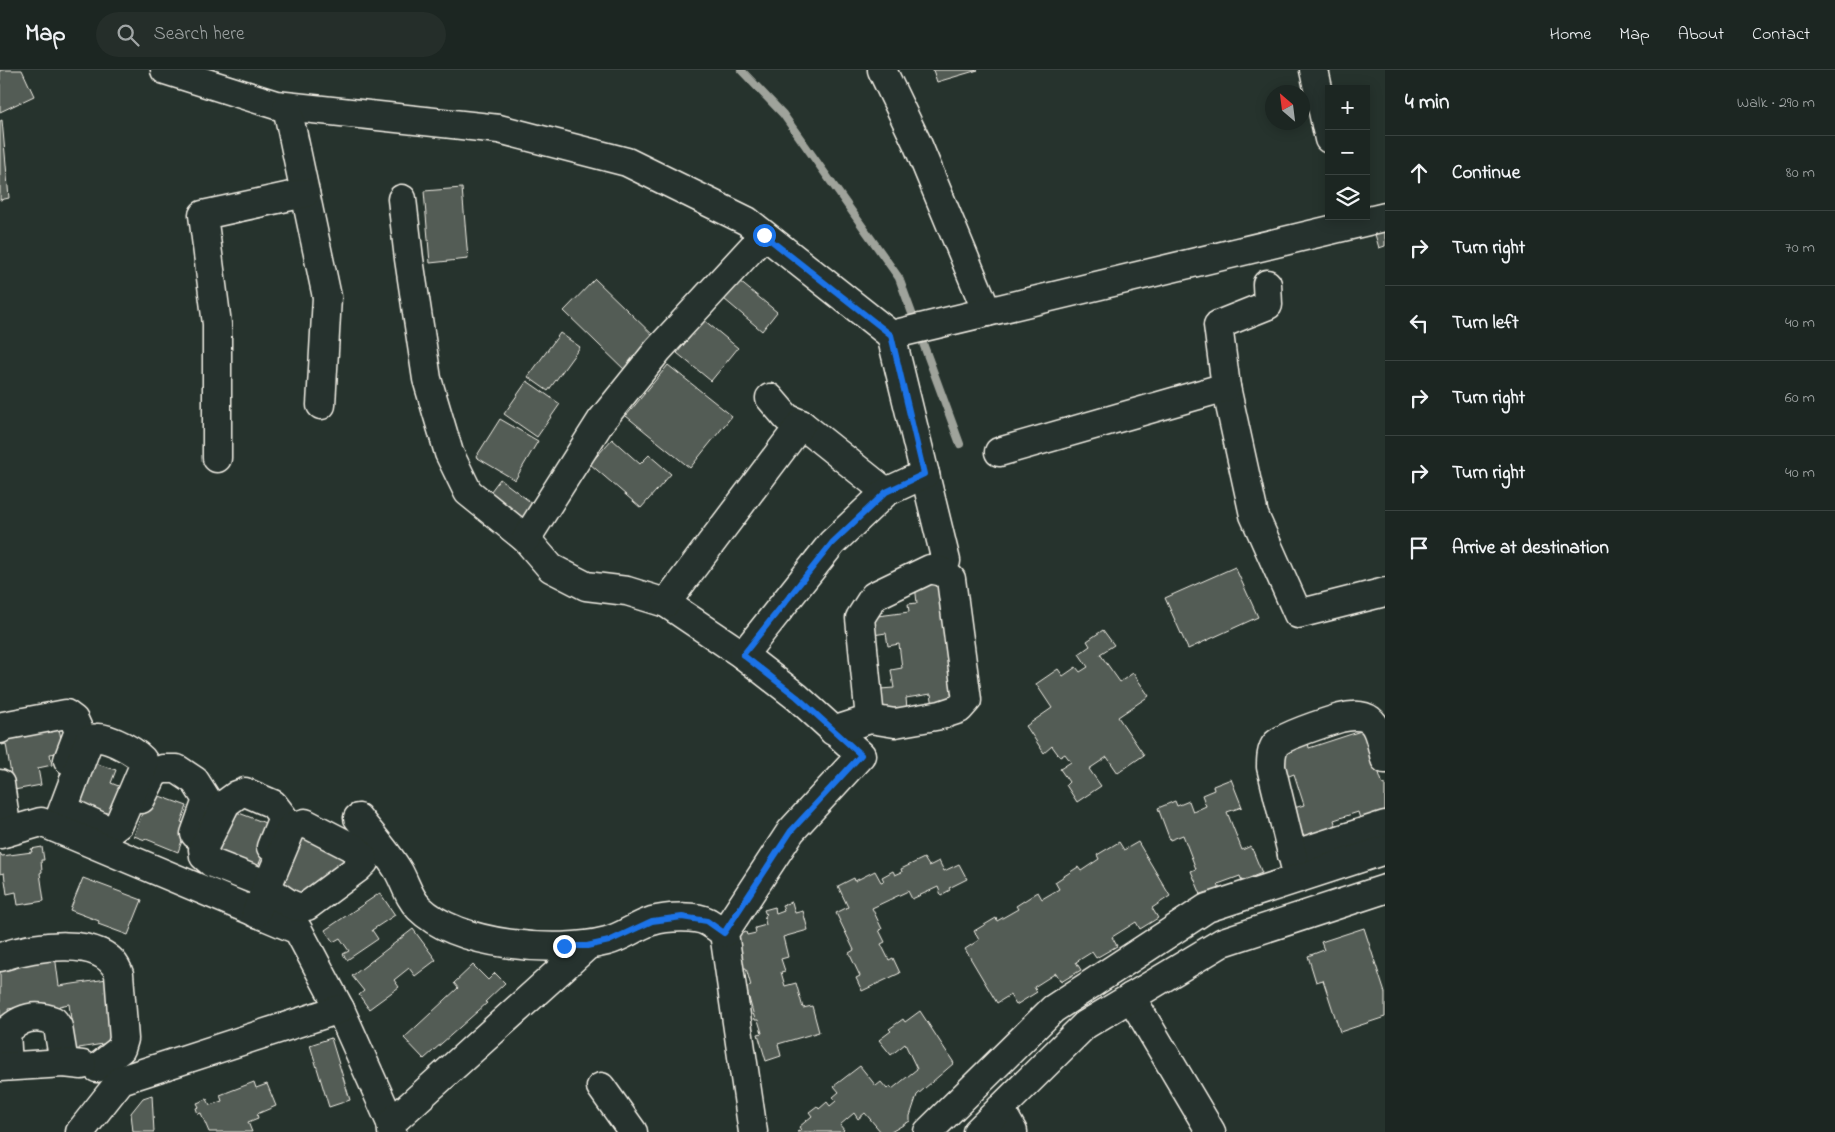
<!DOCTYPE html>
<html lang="en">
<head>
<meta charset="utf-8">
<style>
  body { margin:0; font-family:"Indie Flower",sans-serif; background:#252e2a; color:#f1f3f6 }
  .controls { position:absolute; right:15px; top:15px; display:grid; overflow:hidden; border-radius:0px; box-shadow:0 2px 12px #0003 }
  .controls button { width:45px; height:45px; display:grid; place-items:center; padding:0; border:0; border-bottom:1px solid #3a4340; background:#1c2622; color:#f1f3f6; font:25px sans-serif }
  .compass { position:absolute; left:1265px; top:15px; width:45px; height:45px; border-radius:50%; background:#1c2622; box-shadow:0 2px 12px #0003; rotate:332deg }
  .stop { position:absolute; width:15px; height:15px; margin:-11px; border:4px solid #1a73e8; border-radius:50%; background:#fff }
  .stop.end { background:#1a73e8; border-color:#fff; box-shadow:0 1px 5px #0008 }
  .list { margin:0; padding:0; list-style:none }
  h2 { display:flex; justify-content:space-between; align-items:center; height:65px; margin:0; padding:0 20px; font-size:21px }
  h2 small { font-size:16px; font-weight:400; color:#a0a5a5 }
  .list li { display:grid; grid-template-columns:32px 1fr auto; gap:15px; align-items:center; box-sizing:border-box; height:75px; padding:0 20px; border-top:1px solid #3a4340 }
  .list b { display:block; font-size:19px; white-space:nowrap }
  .list em { font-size:16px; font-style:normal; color:#a0a5a5 }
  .icon { flex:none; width:28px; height:28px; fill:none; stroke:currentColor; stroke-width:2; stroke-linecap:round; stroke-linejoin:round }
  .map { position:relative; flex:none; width:1385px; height:1062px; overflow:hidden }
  header { display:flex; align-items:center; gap:30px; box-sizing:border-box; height:70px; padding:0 25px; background:#1c2622; border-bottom:1px solid #3a4340 }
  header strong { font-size:24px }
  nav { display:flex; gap:28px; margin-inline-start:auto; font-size:18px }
  .search { width:350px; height:45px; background:#252e2a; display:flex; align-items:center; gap:12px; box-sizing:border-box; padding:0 18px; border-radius:28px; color:#a0a5a5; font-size:19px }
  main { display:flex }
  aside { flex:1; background:#1c2622 }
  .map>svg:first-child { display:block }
</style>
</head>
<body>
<header>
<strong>Map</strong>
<div class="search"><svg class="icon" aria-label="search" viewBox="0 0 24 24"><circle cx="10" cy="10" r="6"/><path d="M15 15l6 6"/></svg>Search here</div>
<nav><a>Home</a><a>Map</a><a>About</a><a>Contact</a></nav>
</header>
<main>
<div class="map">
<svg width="1385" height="1062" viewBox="0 0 1385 1062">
  <rect width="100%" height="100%" fill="#26332d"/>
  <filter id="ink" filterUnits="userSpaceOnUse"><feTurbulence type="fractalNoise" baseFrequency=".02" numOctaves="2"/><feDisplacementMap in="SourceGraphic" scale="10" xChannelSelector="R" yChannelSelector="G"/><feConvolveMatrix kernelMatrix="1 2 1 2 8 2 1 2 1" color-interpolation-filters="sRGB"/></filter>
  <g filter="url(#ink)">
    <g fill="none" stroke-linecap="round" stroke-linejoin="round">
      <polyline stroke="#9fa39b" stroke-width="8" points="741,0 783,44 899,208 960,374"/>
    </g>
    <g fill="#525c55" stroke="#f4f1e8">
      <polygon points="0,0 22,0 34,26 0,42"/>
      <polygon points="933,0 978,0 937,12"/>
      <polygon points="2,50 9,128 0,130 0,51"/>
      <polygon points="462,118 468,189 430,193 424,121"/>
      <polygon points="1385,150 1385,176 1379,178 1372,154"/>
      <polygon points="595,209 661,273 630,305 564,241"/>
      <polygon points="739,211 777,242 762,261 724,229"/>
      <polygon points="704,250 738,278 711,311 677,283"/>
      <polygon points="560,263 580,277 548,321 528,307"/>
      <polygon points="668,295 732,346 690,398 626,346"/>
      <polygon points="527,311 560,334 537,367 504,344"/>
      <polygon points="500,349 538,371 515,410 476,387"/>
      <polygon points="612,369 640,394 649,385 671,404 641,438 590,394"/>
      <polygon points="500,409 537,437 522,457 485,429"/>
      <polygon points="1235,497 1258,547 1188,579 1165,528"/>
      <polygon points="941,511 958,632 933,636 931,624 906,628 907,639 884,643 880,619 894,618 891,600 902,598 899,574 888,576 886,563 873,565 870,547 909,542 908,534 917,533 915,515"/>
      <polygon points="1103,560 1114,575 1100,584 1120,612 1133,603 1149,626 1118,647 1144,685 1118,703 1107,687 1089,699 1101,716 1077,732 1066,715 1069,712 1060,699 1071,692 1065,684 1060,687 1052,676 1044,683 1026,656 1052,638 1036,614 1058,599 1063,606 1076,597 1080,602 1088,597 1079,584 1090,576 1087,571"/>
      <polygon points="58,653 61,669 67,668 69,681 50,684 52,695 38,698 41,715 9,721 6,705 11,704 6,674 2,675 0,663"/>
      <polygon points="1367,659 1373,685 1383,715 1385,714 1385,744 1361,752 1358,742 1334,750 1337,760 1304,768 1294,738 1304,735 1294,704 1284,708 1276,683 1308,672 1309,678"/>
      <polygon points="91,692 116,700 111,713 121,717 108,756 71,741"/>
      <polygon points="1231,709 1242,737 1227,742 1242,780 1251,776 1262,803 1242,811 1240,806 1218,814 1220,820 1202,827 1191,801 1196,799 1183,765 1170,770 1158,738 1175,731 1177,736 1189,731 1193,742 1206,736 1202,725 1214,720 1213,716"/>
      <polygon points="154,724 187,736 181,752 188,754 178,782 146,769 145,770 134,766 145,735"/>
      <polygon points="231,740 268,754 268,772 256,801 209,784"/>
      <polygon points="307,760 355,786 326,813 317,810 308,832 295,827 297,822 289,819 276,820 284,800 289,802 296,785 292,784 299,767 303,769"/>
      <polygon points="1119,772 1124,780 1138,772 1170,826 1152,838 1158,848 1140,859 1136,852 1112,867 1117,876 1096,888 1092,882 1076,892 1081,900 1061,912 1056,903 1034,917 1037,922 1016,935 1010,925 997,933 965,879 979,870 974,861 996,848 997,851 1018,839 1016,836 1038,822 1042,829 1059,819 1055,812 1078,797 1081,801 1099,789 1097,785"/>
      <polygon points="42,777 44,790 41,790 42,802 40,803 44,831 18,835 16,822 7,824 4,803 0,804 0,783 2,786 32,782 31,779"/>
      <polygon points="924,788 929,796 939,791 944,801 959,794 967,809 949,818 950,820 941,825 938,817 912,829 908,821 872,838 882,859 879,860 885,872 881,874 889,890 893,888 900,903 862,921 856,908 860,906 849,883 854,880 836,843 848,837 838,816 854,808 855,811 875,801 881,812 884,811 882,807 893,801 895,805 902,802 901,799"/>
      <polygon points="83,808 142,830 128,865 98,854 99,851 70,840"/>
      <polygon points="380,823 395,845 372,860 378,869 347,890 343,884 349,881 340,868 333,872 325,860"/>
      <polygon points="792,832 795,843 803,841 808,860 783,867 788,887 781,889 785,901 781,902 785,916 796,913 803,938 812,936 819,962 778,974 781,986 766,991 758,964 762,963 758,950 755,950 746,917 751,916 746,898 739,899 736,865 746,862 747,865 756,863 755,858 766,855 764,846 766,845 764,840 775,837 776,844 784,841 782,835"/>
      <polygon points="1364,858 1385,923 1385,947 1340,962 1323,910 1316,912 1308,886 1324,880 1321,872"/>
      <polygon points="413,859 436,890 415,906 409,898 394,910 399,917 369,939 359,925 364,921 352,906"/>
      <polygon points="55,885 59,916 107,909 108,921 106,921 112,965 116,964 104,979 103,974 79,978 80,985 71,986 74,972 69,934 59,936 59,940 47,941 46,933 8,939 9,945 0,947 0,894"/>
      <polygon points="473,895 488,910 495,903 505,913 485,932 487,933 424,989 404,968 458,918 454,913"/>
      <polygon points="920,941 954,993 917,1025 910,1046 910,1051 891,1062 881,1062 865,1043 858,1049 854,1043 840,1055 844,1060 842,1062 797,1062 801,1060 799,1057 812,1046 809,1042 817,1036 819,1039 827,1032 830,1036 836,1031 833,1027 839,1022 834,1016 860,996 876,1016 881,1012 887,1019 890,1016 892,1019 917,999 905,974 891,985 879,970 891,961 889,959 903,949 905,952"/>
      <polygon points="331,968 350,1030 329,1037 310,975"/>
      <polygon points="254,1012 256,1018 267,1014 276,1036 257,1044 258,1048 248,1052 252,1062 209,1062 201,1043 198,1044 196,1038 199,1037 197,1033 207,1029 210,1035 222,1031 220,1025"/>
      <polygon points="152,1025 154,1062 133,1062 131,1043 143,1028"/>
    </g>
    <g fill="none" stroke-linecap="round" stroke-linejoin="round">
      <g stroke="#f4f1e8" stroke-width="31">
        <g id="minor">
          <polyline points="165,0 276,35 499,59 627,92 747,151 891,265 946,491"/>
          <polyline points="882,0 917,73 987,242"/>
          <polyline points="1314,0 1329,69"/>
          <polyline points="287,37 327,227 321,335"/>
          <polyline points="402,129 409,189 427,309 449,383 468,422 526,469 551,498 586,516 627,521 666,533 743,585 797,627 861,685 791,761 724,863 753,1062"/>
          <polyline points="891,265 1385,147"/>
          <polyline points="1226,317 1254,445 1298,544 1385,522"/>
          <polyline points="770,328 787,348 801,354 886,422"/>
          <polyline points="999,382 1226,317 1218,255 1268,235 1267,214"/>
          <polyline points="217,388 217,254 203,145 305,123"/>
          <polyline points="526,469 601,351 658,280 764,165"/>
          <polyline points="666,533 801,354"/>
          <polyline points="743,585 832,473 886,422 925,404"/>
          <polyline points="0,659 3,656 66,644 74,650 79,661 68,690"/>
          <polyline points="833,661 870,649 895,653 941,645 959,639 967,630 951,509 943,502 930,499 874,526 860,548 870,649"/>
          <polyline points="0,714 7,762"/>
          <polyline points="141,729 154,703 163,699 177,699 195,711 207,730 195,764"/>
          <path d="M 358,748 C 372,766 388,783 399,802 C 406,815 409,828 419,838 C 457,876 558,884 607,871 C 623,867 636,856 652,851 C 666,847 695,845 708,852 C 713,855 719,859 724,863"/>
          <path d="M 56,758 L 89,670 C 92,669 94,668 97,668 C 109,667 139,683 144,692 L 142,700 L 119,754 L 110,761 L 63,739"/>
          <polyline points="0,764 41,752 298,860 340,939 391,1053 392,1062"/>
          <polyline points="1292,785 1385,755"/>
          <path d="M 1298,808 L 1271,697 C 1271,690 1271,680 1276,674 C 1283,666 1327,652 1340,648 C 1348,646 1362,644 1370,650 C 1380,658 1382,678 1385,689"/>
          <polyline points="258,811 212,793 204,786 203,779 226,733 237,725 245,722 273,734 283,747 271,777"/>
          <path d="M 256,843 L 292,757 L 305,753 L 357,780 L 362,786 L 364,792 L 358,798 L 307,836 C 293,841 277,825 266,817"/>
          <path d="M 0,887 C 31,877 106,863 119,904 L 124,969 L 121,979 L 97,998"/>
          <polyline points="1131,927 1211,1062"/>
          <path d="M 8,996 L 6,962 C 20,948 35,943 54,951 L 58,957 L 64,993"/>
          <polyline points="0,997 64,993 82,995"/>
          <polyline points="601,1017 633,1062"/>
          <polyline points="1000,1039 1013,1062"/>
          <polyline points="391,1053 587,876"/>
          <polyline points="80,1062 121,1010 340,939"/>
        </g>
      </g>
      <g stroke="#f4f1e8" stroke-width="31">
        <g id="major">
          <polyline points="928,1062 1053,939 1207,838 1385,780"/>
          <polyline points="977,1062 1085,955 1223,872 1385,819"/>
        </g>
      </g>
      <use href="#minor" stroke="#26332d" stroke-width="28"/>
      <use href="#major" stroke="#26332d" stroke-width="28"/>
    </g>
  </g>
  <g fill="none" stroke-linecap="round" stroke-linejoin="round" filter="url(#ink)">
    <polyline stroke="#1a73e8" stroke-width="6" points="564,876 587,876 609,871 652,851 682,847 707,851 724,863 791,761 861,685 797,627 743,585 832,473 886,422 924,404 891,265 764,165"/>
  </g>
</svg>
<div class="controls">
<button>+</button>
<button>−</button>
<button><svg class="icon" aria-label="layers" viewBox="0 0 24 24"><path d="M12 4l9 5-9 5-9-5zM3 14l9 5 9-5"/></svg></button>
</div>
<svg class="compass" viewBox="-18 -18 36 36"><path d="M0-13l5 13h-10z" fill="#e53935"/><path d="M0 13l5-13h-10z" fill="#a0a5a5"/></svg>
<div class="stop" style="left:764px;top:165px"></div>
<div class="stop end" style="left:564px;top:876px"></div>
</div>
<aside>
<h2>4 min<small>Walk · 290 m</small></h2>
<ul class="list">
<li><svg class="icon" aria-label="ahead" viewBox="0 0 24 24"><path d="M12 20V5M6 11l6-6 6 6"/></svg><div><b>Continue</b></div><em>80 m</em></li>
<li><svg class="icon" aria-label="right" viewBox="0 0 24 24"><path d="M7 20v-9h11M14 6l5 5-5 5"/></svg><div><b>Turn right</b></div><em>70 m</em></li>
<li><svg class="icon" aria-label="left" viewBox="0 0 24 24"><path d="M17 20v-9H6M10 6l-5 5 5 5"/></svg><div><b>Turn left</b></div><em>40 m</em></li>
<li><svg class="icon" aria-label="right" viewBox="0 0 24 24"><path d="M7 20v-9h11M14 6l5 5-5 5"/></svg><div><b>Turn right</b></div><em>60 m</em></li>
<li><svg class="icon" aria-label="right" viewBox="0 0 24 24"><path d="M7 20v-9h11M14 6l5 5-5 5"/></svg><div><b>Turn right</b></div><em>40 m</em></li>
<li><svg class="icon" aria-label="arrive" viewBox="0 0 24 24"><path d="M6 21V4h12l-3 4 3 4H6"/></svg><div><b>Arrive at destination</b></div></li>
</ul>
</aside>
</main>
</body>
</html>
